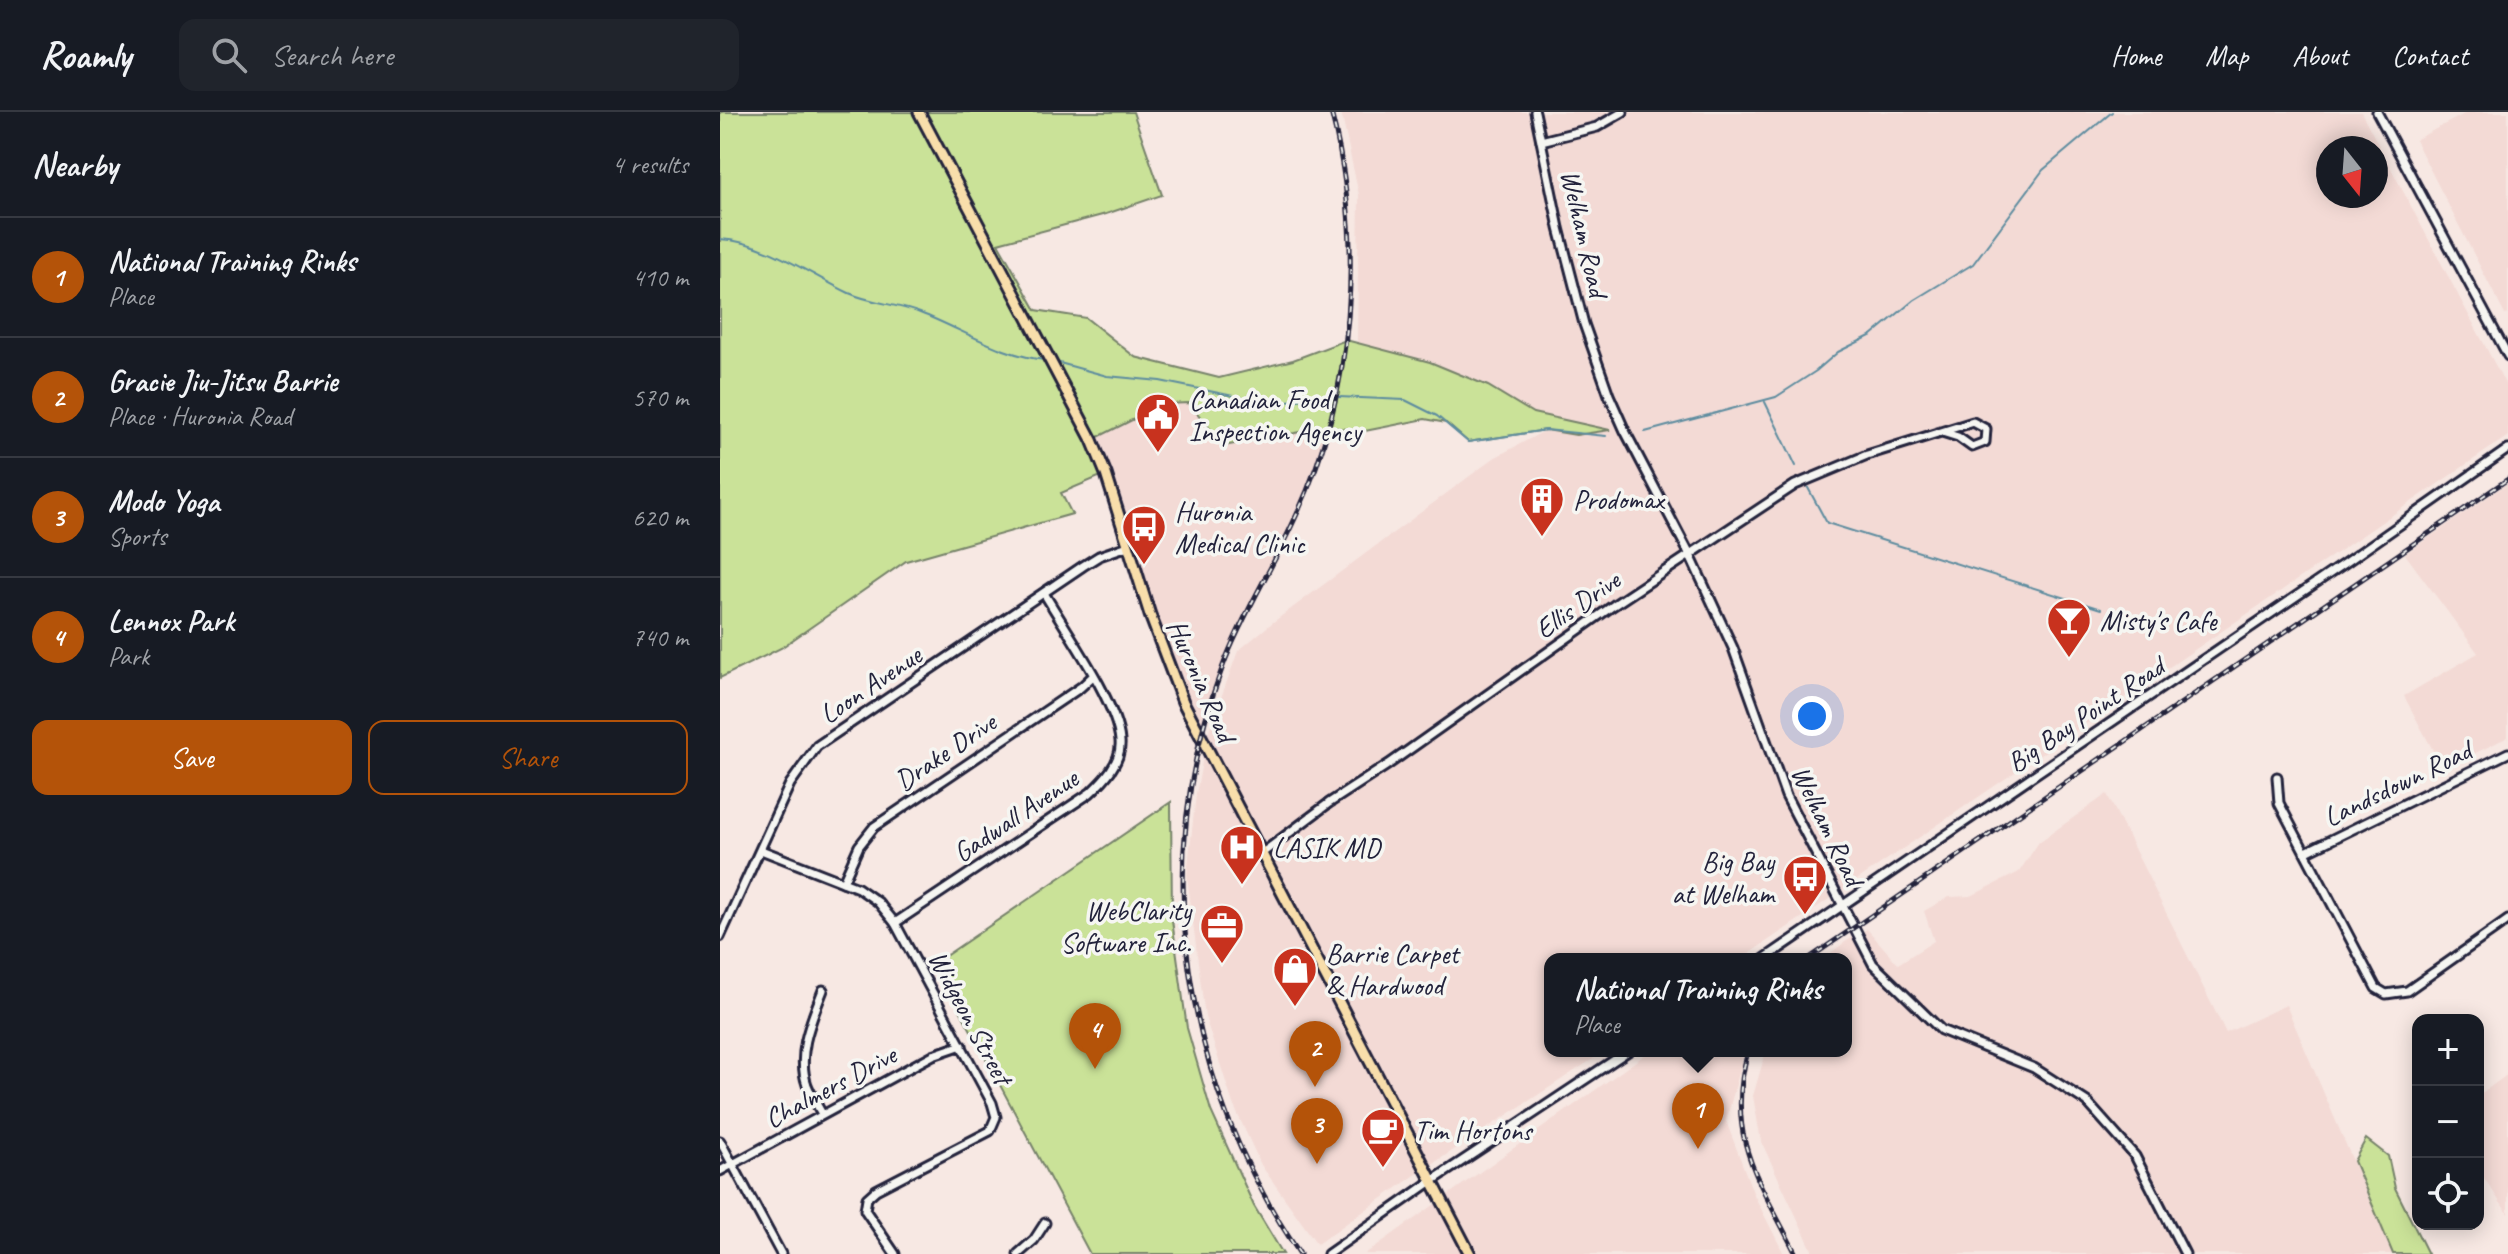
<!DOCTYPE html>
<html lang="en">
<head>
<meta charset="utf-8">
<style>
  body { margin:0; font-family:Caveat,sans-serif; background:#20242c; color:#f1f3f6 }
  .controls { position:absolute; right:24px; bottom:24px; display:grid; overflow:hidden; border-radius:16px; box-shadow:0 4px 20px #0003 }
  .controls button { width:72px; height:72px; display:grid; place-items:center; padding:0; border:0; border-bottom:2px solid #363941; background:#171b24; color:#f1f3f6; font:40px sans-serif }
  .compass { position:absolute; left:1596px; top:24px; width:72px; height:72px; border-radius:50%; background:#171b24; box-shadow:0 4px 20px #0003; rotate:163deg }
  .you { position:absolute; left:1092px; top:604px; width:28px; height:28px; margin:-20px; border:6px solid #fff; border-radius:50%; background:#1a73e8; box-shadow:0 0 0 12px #1a73e833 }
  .badge { display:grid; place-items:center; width:52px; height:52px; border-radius:50%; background:#b45309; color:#fff; font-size:26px; font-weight:700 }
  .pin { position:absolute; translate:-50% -66px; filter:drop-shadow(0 2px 4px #0008) }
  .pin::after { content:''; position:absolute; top:42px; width:28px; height:24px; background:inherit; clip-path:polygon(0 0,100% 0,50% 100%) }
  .popup { position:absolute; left:824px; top:841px; width:308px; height:104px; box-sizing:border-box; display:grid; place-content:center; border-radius:16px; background:#171b24; filter:drop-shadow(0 2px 6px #0005); font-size:26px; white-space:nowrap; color:#9ea1a6 }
  .popup b { font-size:30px; color:#f1f3f6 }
  .popup::after { content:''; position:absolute; left:50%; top:100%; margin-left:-16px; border:16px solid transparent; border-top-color:#171b24 }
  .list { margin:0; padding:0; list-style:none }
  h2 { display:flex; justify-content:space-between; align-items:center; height:104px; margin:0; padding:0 32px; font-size:34px }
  h2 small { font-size:26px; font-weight:400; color:#9ea1a6 }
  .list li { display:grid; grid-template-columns:52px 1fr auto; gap:24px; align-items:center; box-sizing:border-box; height:120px; padding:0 32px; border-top:2px solid #363941 }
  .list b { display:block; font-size:30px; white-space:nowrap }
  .list p { margin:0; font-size:26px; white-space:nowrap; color:#9ea1a6 }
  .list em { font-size:26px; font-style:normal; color:#9ea1a6 }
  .actions { display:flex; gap:16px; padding:24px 32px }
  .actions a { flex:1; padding:18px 0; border:2px solid #b45309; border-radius:16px; text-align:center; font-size:28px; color:#b45309 }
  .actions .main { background:#b45309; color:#fff }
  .icon { flex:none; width:44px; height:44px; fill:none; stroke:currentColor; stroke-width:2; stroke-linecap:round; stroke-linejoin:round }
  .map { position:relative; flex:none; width:1788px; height:1142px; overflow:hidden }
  header { display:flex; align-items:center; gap:48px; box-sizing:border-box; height:112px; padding:0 40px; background:#171b24; border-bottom:2px solid #363941 }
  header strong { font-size:38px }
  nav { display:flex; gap:44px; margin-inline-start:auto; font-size:28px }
  .search { width:560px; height:72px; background:#20242c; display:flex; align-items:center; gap:20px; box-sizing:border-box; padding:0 28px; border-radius:16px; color:#9ea1a6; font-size:30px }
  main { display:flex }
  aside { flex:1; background:#171b24 }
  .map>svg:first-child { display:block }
</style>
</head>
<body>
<header>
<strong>Roamly</strong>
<div class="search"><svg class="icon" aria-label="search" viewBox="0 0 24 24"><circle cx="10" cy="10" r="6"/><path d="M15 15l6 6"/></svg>Search here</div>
<nav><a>Home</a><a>Map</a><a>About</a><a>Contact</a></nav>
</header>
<main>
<aside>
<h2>Nearby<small>4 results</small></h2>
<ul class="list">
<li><span class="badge">1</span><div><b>National Training Rinks</b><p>Place</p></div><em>410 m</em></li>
<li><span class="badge">2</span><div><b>Gracie Jiu-Jitsu Barrie</b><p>Place · Huronia Road</p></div><em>570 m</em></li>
<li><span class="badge">3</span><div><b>Modo Yoga</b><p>Sports</p></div><em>620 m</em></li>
<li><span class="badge">4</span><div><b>Lennox Park</b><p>Park</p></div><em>740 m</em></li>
</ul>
<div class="actions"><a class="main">Save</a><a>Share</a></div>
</aside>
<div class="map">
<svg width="1788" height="1142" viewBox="0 0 1788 1142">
  <rect width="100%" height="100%" fill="#f7e8e3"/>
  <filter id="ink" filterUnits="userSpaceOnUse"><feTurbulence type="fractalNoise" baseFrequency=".0125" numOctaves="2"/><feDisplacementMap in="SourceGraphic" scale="16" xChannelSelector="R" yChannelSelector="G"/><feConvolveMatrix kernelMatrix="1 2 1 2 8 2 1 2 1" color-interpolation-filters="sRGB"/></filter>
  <g filter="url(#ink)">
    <g fill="#f3dad5" fill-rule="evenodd">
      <path d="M 621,0 L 1641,0 L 1788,277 L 1788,324 L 1021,847 L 830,847 L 830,939 L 885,939 L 694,1064 L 597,1132 L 541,1053 L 513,992 L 485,905 L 467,763 L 476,682 L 487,624 L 518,539 L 552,511 L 774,346 L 826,318 L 856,323 L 887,318 L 813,301 L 768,274 L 710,250 L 637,231 L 639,83 ZM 1608,36 L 1656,36 L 1656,84 L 1608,84 Z"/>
      <polygon points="1748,0 1788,0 1788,202 1785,203 1695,28"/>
      <polygon points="469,291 504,334 608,315 578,402 523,509 503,555 481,625 463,590 372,328 444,292"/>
      <polygon points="1788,371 1788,625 1723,657 1684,584 1758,541 1685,442"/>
      <polygon points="1387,682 1506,921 1566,893 1673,1142 1094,1142 1041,1029 1033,984 1046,939 1126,939 1126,847 1103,847 1125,830 1147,817 1178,852 1214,829 1204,799 1229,785 1251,784 1299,760 1319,730"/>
      <polygon points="930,939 1025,939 1006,1009 1034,1083 1064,1142 645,1142"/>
      <polygon points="1788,962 1788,1102 1758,1057 1758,984"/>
    </g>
    <g fill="#cae298" stroke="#76826a" stroke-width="2">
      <polygon points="0,0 413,0 442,83 386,102 278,131 316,198 366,206 415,245 499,266 573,248 626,228 710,250 768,274 813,301 890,318 856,323 826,318 748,330 726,311 705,307 645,319 608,315 504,334 469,291 444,292 372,328 386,362 341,381 352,402 186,449 61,536 0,566"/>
      <polygon points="451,690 452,808 467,916 491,999 534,1094 563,1142 370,1142 215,851"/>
      <polygon points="1646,1027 1668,1044 1675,1076 1708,1142 1673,1142 1634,1049"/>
    </g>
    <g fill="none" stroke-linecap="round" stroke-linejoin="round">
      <g stroke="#5d8c9f" stroke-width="2">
        <path d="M 0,127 C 47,130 88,162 129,181 C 151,191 177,192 200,201 C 242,217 279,243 325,248"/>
        <polyline points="336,250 387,264 440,269 548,291 614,284"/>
        <polyline points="619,285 685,288 717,304 748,330 826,318 886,324"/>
        <polyline points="1045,290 1076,354"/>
        <polyline points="925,320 1056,285 1096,259 1118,240 1152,223 1194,188 1253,152 1323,58 1392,0"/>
        <polyline points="1087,374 1107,411 1381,497"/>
      </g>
      <g stroke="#22223b" stroke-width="13">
        <g id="minor">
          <polyline points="815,0 839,116 864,212 889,283 905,319 970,443 1013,536 1066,684 1153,852 1221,918 1314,956 1367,990 1415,1044 1465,1142"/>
          <polyline points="1657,0 1788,244"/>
          <polyline points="821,29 877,15 903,0"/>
          <polyline points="1557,665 1559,691 1656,876 1666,882 1687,879 1788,808"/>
          <polyline points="41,738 138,776 158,790 175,811 272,991 276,1005 270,1019 156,1078 147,1086 145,1098 175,1142"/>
          <polyline points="1586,740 1788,641"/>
          <polyline points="541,742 609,691 669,652 894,493 1075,373 1147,343 1253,310 1266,317 1265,330 1252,335 1238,325 1222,320"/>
          <polyline points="123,770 139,734 154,715 361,575 373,564"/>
          <path d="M 175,811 L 370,681 C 384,668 402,650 400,629 C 397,590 345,517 324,481"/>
          <polyline points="0,825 70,672 97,634 363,454 379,444 408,434"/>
          <polyline points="1044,847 1625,451 1788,337"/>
          <path d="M 102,1002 C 97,993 91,983 87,973 C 76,941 92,907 103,878"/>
          <polyline points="0,1029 61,1142"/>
          <polyline points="0,1059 213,943 242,933"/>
          <polyline points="298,1142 314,1128 325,1111"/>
          <polyline points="608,1142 712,1069 908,939"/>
        </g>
      </g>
      <g stroke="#22223b" stroke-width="15">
        <polyline id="major" points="199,0 372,328 386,362 430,503 463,590 750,1142"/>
      </g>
      <use href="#minor" stroke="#f6f6f2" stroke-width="7"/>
      <use href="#major" stroke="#f8deab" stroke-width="9"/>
      <g stroke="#22223b" stroke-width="5">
        <g id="rail">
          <polyline points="1088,847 1788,367"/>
          <path d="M 1028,939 C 1004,1025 1040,1070 1076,1142"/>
          <path d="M 580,1142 C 462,968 428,753 503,554 C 523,501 554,454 577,402 C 634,278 645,132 611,0"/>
        </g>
      </g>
      <use href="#rail" stroke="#f6f6f2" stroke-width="2" stroke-dasharray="6" stroke-linecap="butt"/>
    </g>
  </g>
  <defs>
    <g id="civic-pin" transform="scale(2.3)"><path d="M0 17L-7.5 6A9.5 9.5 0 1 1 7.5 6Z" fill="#c8321e" stroke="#f6f6f2"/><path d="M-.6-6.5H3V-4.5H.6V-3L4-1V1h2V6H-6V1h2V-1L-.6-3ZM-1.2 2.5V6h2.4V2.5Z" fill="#fff"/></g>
    <g id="building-pin" transform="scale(2.3)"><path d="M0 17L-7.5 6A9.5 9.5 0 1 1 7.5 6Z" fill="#c8321e" stroke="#f6f6f2"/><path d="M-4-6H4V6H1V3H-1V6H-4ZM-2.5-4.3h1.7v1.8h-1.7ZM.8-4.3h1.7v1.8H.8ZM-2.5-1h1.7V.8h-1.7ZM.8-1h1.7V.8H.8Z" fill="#fff"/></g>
    <g id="bus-pin" transform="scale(2.3)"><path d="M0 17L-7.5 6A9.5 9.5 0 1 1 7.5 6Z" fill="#c8321e" stroke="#f6f6f2"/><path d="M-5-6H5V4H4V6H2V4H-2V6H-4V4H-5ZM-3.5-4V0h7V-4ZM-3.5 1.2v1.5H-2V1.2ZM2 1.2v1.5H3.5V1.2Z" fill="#fff"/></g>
    <g id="bar-pin" transform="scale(2.3)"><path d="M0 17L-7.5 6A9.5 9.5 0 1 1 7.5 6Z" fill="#c8321e" stroke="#f6f6f2"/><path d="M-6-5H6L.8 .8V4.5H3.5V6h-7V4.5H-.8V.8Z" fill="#fff"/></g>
    <g id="hospital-pin" transform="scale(2.3)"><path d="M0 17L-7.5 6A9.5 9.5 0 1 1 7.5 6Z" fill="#c8321e" stroke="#f6f6f2"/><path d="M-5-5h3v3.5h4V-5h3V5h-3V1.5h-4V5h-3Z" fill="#fff"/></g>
    <g id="office-pin" transform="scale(2.3)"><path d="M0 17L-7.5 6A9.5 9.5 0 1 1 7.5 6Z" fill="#c8321e" stroke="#f6f6f2"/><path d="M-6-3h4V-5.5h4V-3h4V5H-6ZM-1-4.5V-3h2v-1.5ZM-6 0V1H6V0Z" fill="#fff"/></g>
    <g id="shop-pin" transform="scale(2.3)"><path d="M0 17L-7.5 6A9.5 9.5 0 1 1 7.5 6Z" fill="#c8321e" stroke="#f6f6f2"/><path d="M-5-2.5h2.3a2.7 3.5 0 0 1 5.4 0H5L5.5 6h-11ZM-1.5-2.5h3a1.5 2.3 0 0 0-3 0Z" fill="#fff"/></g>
    <g id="cafe-pin" transform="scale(2.3)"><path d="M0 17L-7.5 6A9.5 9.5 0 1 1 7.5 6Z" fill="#c8321e" stroke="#f6f6f2"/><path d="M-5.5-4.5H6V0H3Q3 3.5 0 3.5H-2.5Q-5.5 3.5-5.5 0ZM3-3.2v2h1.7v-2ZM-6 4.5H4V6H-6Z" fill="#fff"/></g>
  </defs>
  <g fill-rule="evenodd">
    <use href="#civic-pin" x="438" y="303"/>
    <use href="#building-pin" x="822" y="387"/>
    <use href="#bus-pin" x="424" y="415"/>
    <use href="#bar-pin" x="1349" y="508"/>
    <use href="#hospital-pin" x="522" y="735"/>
    <use href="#bus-pin" x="1085" y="765"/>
    <use href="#office-pin" x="502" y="814"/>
    <use href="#shop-pin" x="575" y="857"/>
    <use href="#cafe-pin" x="663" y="1018"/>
  </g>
  <g text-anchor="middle" stroke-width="7" stroke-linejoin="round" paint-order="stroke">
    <g font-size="28" fill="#22223b" stroke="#f6f6f2">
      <text transform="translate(865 121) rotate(77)" y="10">Welham Road</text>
      <text transform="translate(857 492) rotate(-35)" y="10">Ellis Drive</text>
      <text transform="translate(482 568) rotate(66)" y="10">Huronia Road</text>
      <text transform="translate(150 572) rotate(-34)" y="10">Loon Avenue</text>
      <text transform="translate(1365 602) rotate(-34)" y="10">Big Bay Point Road</text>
      <text transform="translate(225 639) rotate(-34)" y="10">Drake Drive</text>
      <text transform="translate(1677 671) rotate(-26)" y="10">Landsdown Road</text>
      <text transform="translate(295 703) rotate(-34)" y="10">Gadwall Avenue</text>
      <text transform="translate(1108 713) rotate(64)" y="10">Welham Road</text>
      <text transform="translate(251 905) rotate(62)" y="10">Widgeon Street</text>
      <text transform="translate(110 974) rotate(-28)" y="10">Chalmers Drive</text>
    </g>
    <g font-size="28" fill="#22223b" stroke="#f6f6f2" text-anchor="start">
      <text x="469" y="297">Canadian Food<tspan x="469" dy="32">Inspection Agency</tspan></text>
      <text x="853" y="397">Prodomax</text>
      <text x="455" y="409">Huronia<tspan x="455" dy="32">Medical Clinic</tspan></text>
      <text x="1380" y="518">Misty's Cafe</text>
      <text x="553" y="745">LASIK MD</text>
      <text x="1054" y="759" text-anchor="end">Big Bay<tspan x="1054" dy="32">at Welham</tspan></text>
      <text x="471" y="808" text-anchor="end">WebClarity<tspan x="471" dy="32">Software Inc.</tspan></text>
      <text x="606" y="851">Barrie Carpet<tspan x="606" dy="32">&amp; Hardwood</tspan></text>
      <text x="694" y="1028">Tim Hortons</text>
    </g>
  </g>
</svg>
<div class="controls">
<button>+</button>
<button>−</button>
<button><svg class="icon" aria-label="locate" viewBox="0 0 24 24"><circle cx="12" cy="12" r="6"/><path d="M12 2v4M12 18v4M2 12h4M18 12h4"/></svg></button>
</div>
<svg class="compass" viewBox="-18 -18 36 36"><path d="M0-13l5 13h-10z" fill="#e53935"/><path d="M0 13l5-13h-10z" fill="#9ea1a6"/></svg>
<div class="you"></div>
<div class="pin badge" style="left:978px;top:1037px">1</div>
<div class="popup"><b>National Training Rinks</b>Place</div>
<div class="pin badge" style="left:595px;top:975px">2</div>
<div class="pin badge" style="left:597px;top:1052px">3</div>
<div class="pin badge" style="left:375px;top:957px">4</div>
</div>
</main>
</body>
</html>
